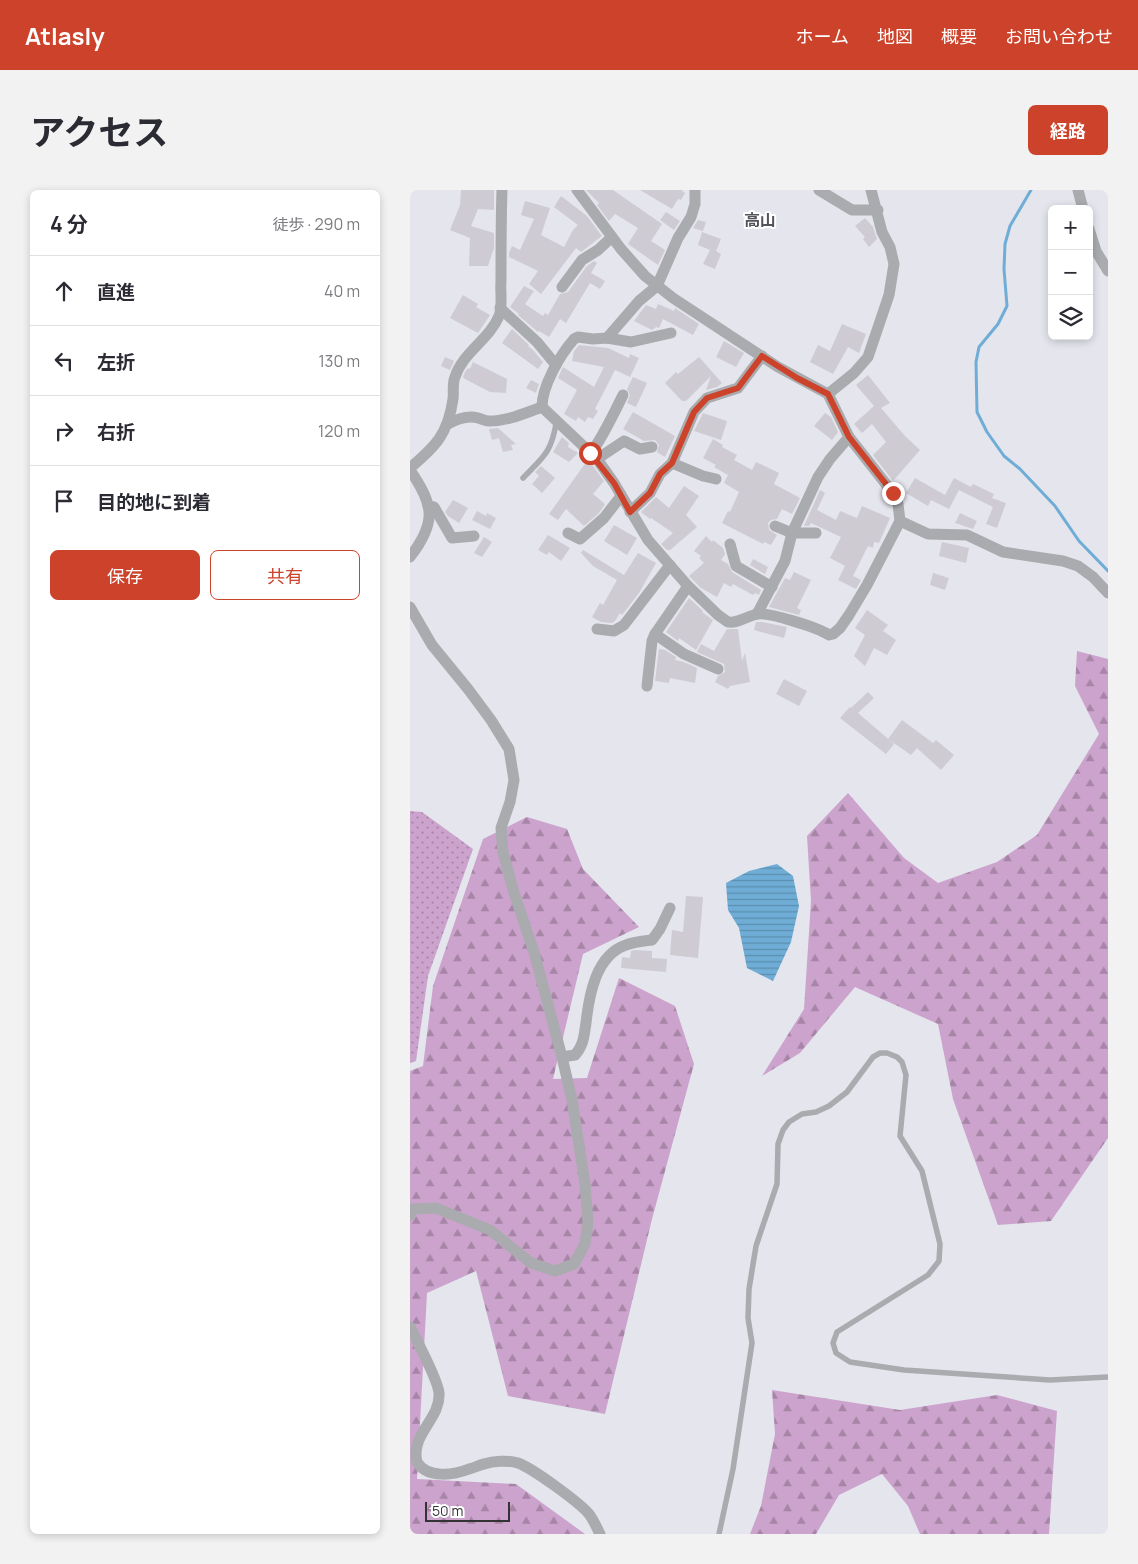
<!DOCTYPE html>
<html lang="ja">
<head>
<meta charset="utf-8">
<style>
  body { margin:0; font-family:Manrope,"Noto Sans JP",sans-serif; background:#f2f2f3; color:#2b2b33 }
  .controls { position:absolute; right:15px; top:15px; display:grid; overflow:hidden; border-radius:8px; box-shadow:0 2px 8px #0003 }
  .controls button { width:45px; height:45px; display:grid; place-items:center; padding:0; border:0; border-bottom:1px solid #e1e1e2; background:#fff; color:#2b2b33; font:25px sans-serif }
  .scale { position:absolute; left:15px; bottom:12px; width:85px; box-sizing:border-box; padding-left:5px; border:2px solid #333336; border-top:0; font-size:14px; line-height:18px; white-space:nowrap; color:#333336; -webkit-text-stroke:4px #fff; paint-order:stroke }
  .stop { position:absolute; width:15px; height:15px; margin:-11px; border:4px solid #cd422a; border-radius:50%; background:#fff }
  .stop.end { background:#cd422a; border-color:#fff; box-shadow:0 1px 5px #0008 }
  .list { margin:0; padding:0; list-style:none }
  h2 { display:flex; justify-content:space-between; align-items:center; height:65px; margin:0; padding:0 20px; font-size:21px }
  h2 small { font-size:16px; font-weight:400; color:#7c7c81 }
  .list li { display:grid; grid-template-columns:32px 1fr auto; gap:15px; align-items:center; box-sizing:border-box; height:70px; padding:0 20px; border-top:1px solid #e1e1e2 }
  .list b { display:block; font-size:19px; white-space:nowrap }
  .list em { font-size:16px; font-style:normal; color:#7c7c81 }
  .actions { display:flex; gap:10px; padding:15px 20px }
  .actions a { flex:1; padding:11px 0; border:1px solid #cd422a; border-radius:8px; text-align:center; font-size:18px; color:#cd422a }
  .actions .main { background:#cd422a; color:#fff }
  .icon { flex:none; width:28px; height:28px; fill:none; stroke:currentColor; stroke-width:2; stroke-linecap:round; stroke-linejoin:round }
  .map { position:relative; flex:none; width:698px; height:1344px; overflow:hidden; border-radius:8px }
  header { display:flex; align-items:center; gap:30px; box-sizing:border-box; height:70px; padding:0 25px; background:#cd422a; color:#fff }
  header strong { font-size:24px }
  nav { display:flex; gap:28px; margin-inline-start:auto; font-size:18px }
  .intro { display:flex; align-items:center; justify-content:space-between; box-sizing:border-box; height:120px; padding:0 30px }
  h1 { margin:0; font-size:35px }
  .button { padding:12px 22px; border-radius:8px; background:#cd422a; color:#fff; font-size:18px; font-weight:700 }
  main { display:flex; gap:30px; padding:0 30px }
  aside { flex:1; background:#fff; border-radius:8px; box-shadow:0 2px 8px #0003 }
  .map>svg:first-child { display:block }
</style>
</head>
<body>
<header>
<strong>Atlasly</strong>
<nav><a>ホーム</a><a>地図</a><a>概要</a><a>お問い合わせ</a></nav>
</header>
<div class="intro"><h1>アクセス</h1><a class="button">経路</a></div>
<main>
<aside>
<h2>4 分<small>徒歩 · 290 m</small></h2>
<ul class="list">
<li><svg class="icon" aria-label="ahead" viewBox="0 0 24 24"><path d="M12 20V5M6 11l6-6 6 6"/></svg><div><b>直進</b></div><em>40 m</em></li>
<li><svg class="icon" aria-label="left" viewBox="0 0 24 24"><path d="M17 20v-9H6M10 6l-5 5 5 5"/></svg><div><b>左折</b></div><em>130 m</em></li>
<li><svg class="icon" aria-label="right" viewBox="0 0 24 24"><path d="M7 20v-9h11M14 6l5 5-5 5"/></svg><div><b>右折</b></div><em>120 m</em></li>
<li><svg class="icon" aria-label="arrive" viewBox="0 0 24 24"><path d="M6 21V4h12l-3 4 3 4H6"/></svg><div><b>目的地に到着</b></div></li>
</ul>
<div class="actions"><a class="main">保存</a><a>共有</a></div>
</aside>
<div class="map">
<svg width="698" height="1344" viewBox="0 0 698 1344">
  <defs>
    <pattern id="grass-dots" width="8" height="8" patternUnits="userSpaceOnUse" patternTransform="scale(1.25)"><rect width="8" height="8" fill="#cca3cc"/><path d="M2 2h.1M6 6h.1" fill="none" stroke="#a685a6" stroke-width="1.8" stroke-linecap="round"/></pattern>
    <pattern id="forest-firs" width="22" height="20" patternUnits="userSpaceOnUse" patternTransform="scale(1.25)"><rect width="22" height="20" fill="#cca3cc"/><path d="M5 1l3.5 6h-7zM16 11l3.5 6h-7z" fill="#a685a6"/></pattern>
    <pattern id="water-rules" width="6" height="5" patternUnits="userSpaceOnUse" patternTransform="scale(1.25)"><rect width="6" height="5" fill="#6fadd6"/><path d="M0 2.5h6" fill="none" stroke="#5c8dae"/></pattern>
  </defs>
  <rect width="100%" height="100%" fill="#e4e5ed"/>
  <polygon fill="url(#grass-dots)" points="0,621 12,622 63,659 18,786 6,871 0,873"/>
  <g fill="url(#forest-firs)">
    <polygon points="667,461 698,469 698,948 641,1031 588,1035 543,909 528,834 445,797 390,863 352,886 394,819 401,711 397,646 438,603 494,668 528,693 587,672 627,645 689,544 665,496"/>
    <polygon points="117,627 157,639 173,679 229,737 173,764 143,889 177,888 209,788 265,816 284,874 242,1029 195,1224 98,1206 66,1081 17,1103 7,1289 106,1294 175,1344 0,1344 0,881 13,876 23,796 73,649"/>
    <polygon points="362,1200 490,1220 587,1205 647,1221 639,1344 510,1344 498,1316 472,1284 429,1305 406,1344 340,1344 351,1316 365,1244"/>
  </g>
  <polygon fill="url(#water-rules)" points="367,674 383,686 389,716 381,752 363,791 337,778 329,738 318,720 316,693 339,681"/>
  <g fill="none" stroke-linecap="round" stroke-linejoin="round">
    <polyline stroke="#6fadd6" stroke-width="3" points="621,0 600,36 595,54 594,79 597,116 588,134 569,157 566,172 567,222 577,242 594,266 610,279 645,316 669,351 698,381"/>
  </g>
  <g fill="#cfcbd3">
    <polygon points="51,0 84,0 84,20 68,19 61,36 84,43 84,58 78,76 59,76 60,48 40,40 50,15"/>
    <polygon points="176,0 203,0 252,34 241,51 255,60 248,75 218,54 228,38 205,24 199,31 187,15 189,13"/>
    <polygon points="230,0 273,0 272,1 275,3 271,10 268,9 262,19"/>
    <polygon points="151,6 177,26 192,46 171,62 166,58 131,104 119,94 128,81 99,67 99,63 102,56 110,60 124,29 111,25 115,11 140,18 131,45 154,57 163,40 168,35 144,17"/>
    <polygon points="256,22 270,31 264,40 250,30"/>
    <polygon points="455,28 463,37 467,49 459,57 453,49 455,47 445,36"/>
    <polygon points="288,30 296,32 293,41 283,38"/>
    <polygon points="292,42 311,49 306,61 311,64 305,79 293,74 300,60 288,55"/>
    <polygon points="184,71 187,73 181,83 195,91 190,99 180,93 156,133 150,129 139,147 129,141 128,142 108,125 109,124 100,117 114,96 124,101 115,114 133,126 135,123 138,125 150,104 158,102 177,76"/>
    <polygon points="53,105 68,114 66,117 80,125 68,143 40,128"/>
    <polygon points="248,114 264,121 265,118 289,134 283,145 253,129 249,138 246,137 242,140 224,131 236,115 246,119"/>
    <polygon points="432,134 456,144 449,163 438,157 423,184 400,172 408,155 420,161"/>
    <polygon points="102,139 119,155 118,156 124,161 133,172 128,179 92,153"/>
    <polygon points="314,151 334,163 326,177 306,167"/>
    <polygon points="169,155 198,158 219,168 220,164 229,168 220,187 205,180 185,219 188,221 183,229 178,227 175,232 168,227 166,231 154,224 167,200 148,188 153,177 184,197 194,177 162,171 164,161"/>
    <polygon points="35,167 44,171 40,180 31,176"/>
    <polygon points="289,167 312,193 307,197 296,200 301,186 276,211 272,211 255,193 266,182 268,184"/>
    <polygon points="63,172 97,189 96,203 80,202 55,189 53,187 55,182 58,178 60,179"/>
    <polygon points="458,185 480,213 471,218 495,246 510,260 483,291 463,265 476,252 462,234 452,243 444,234 464,216 446,195"/>
    <polygon points="223,187 237,193 226,217 217,213 220,205 217,199"/>
    <polygon points="121,190 129,194 126,203 116,198"/>
    <polygon points="223,222 265,246 255,267 247,262 249,255 245,250 234,251 213,239"/>
    <polygon points="293,223 317,231 311,250 284,241"/>
    <polygon points="415,223 421,227 428,242 422,250 404,236"/>
    <polygon points="88,238 106,254 101,255 103,260 93,262 89,248 82,250 79,239"/>
    <polygon points="152,247 159,253 158,257 168,263 159,272 143,262"/>
    <polygon points="303,249 313,255 312,257 327,265 324,270 342,280 346,272 369,283 364,294 390,308 382,324 372,319 367,329 361,330 358,333 359,340 367,345 361,355 354,352 353,354 312,333 318,321 320,322 329,302 314,293 318,285 304,277 306,275 293,268"/>
    <polygon points="177,271 183,276 194,291 183,304 195,314 189,323 174,336 156,319 148,330 139,324"/>
    <polygon points="131,276 145,288 132,303 122,294 129,286 125,282"/>
    <polygon points="505,288 535,305 544,288 561,297 563,294 584,304 582,308 596,313 587,338 576,334 583,317 549,300 539,319 521,310 518,316 496,303"/>
    <polygon points="274,296 289,306 276,325 287,337 260,360 257,360 251,354 263,343 241,328 240,329 231,322 246,307 259,318"/>
    <polygon points="410,300 415,303 407,320 426,330 430,321 447,328 452,316 480,328 469,353 464,352 463,358 458,356 443,386 451,390 446,399 428,390 435,376 420,368 431,347 401,333 399,336 394,336"/>
    <polygon points="43,310 58,318 49,333 38,326 35,322"/>
    <polygon points="67,321 76,326 77,323 86,328 80,339 62,330"/>
    <polygon points="550,323 567,331 563,339 545,333"/>
    <polygon points="204,335 227,348 217,365 194,351"/>
    <polygon points="138,345 160,358 151,371 139,362 137,365 128,360"/>
    <polygon points="296,346 302,352 303,350 313,358 315,364 311,370 318,374 322,382 351,400 349,405 345,403 343,405 323,394 321,397 314,393 307,407 291,398 279,386 294,373 289,368 291,366 284,361"/>
    <polygon points="74,347 82,352 72,367 64,363"/>
    <polygon points="532,352 559,358 556,373 529,366"/>
    <polygon points="173,360 214,385 228,363 246,373 229,403 212,425 210,423 205,431 202,433 191,432 182,427 190,413 193,415 207,390 183,376 171,363"/>
    <polygon points="343,369 358,377 355,384 340,375"/>
    <polygon points="384,382 401,390 387,418 391,420 389,425 359,417 375,388 380,390"/>
    <polygon points="523,383 539,388 535,400 520,395"/>
    <polygon points="279,408 293,421 292,422 303,430 286,460 269,448 268,451 256,442"/>
    <polygon points="457,420 478,435 473,441 486,450 477,465 464,458 455,476 444,466 455,445 445,438"/>
    <polygon points="346,432 352,432 377,437 374,448 344,440"/>
    <polygon points="317,439 328,439 332,471 335,463 340,492 320,496 318,499 305,492 308,486 315,482 314,474 287,462 291,454 304,461"/>
    <polygon points="249,459 255,460 266,467 265,470 274,472 287,478 285,493 260,488 259,493 245,491"/>
    <polygon points="374,489 397,501 389,516 366,504"/>
    <polygon points="458,502 464,508 448,523 484,554 476,564 430,528 440,517 441,518"/>
    <polygon points="492,530 523,553 526,550 544,565 531,580 507,558 501,565 478,549"/>
    <polygon points="276,706 293,707 288,768 260,765 262,740 273,742"/>
    <polygon points="225,760 242,761 242,768 257,769 256,782 211,778 212,767 220,768 221,761"/>
  </g>
  <g fill="none" stroke-linecap="round" stroke-linejoin="round">
    <g stroke="#a9abae" stroke-width="5.5">
      <path d="M 113,288 C 133,267 141,263 146,234 L 148,232"/>
      <polyline points="309,1344 323,1279 342,1153 338,1128 339,1099 346,1056 367,994 368,954 373,940 379,932 392,924 406,922 419,916 437,902 463,867 470,863 477,863 487,867 492,872 496,885 490,946 512,981 530,1054 529,1071 518,1085 427,1142 423,1153 426,1163 440,1172 494,1180 640,1190 698,1187"/>
    </g>
    <g stroke="#a9abae" stroke-width="11">
      <polyline points="409,0 442,20 468,20"/>
      <polyline points="668,0 673,19"/>
      <polyline points="679,39 686,61 698,81"/>
      <polyline points="152,97 172,70 188,60 202,47"/>
      <polyline points="90,118 127,152 146,175"/>
      <polyline points="197,148 229,111 247,96 268,48 281,27 285,14 285,0"/>
      <polyline points="418,204 444,183 458,167 479,105 484,74 480,57 472,42 461,0"/>
      <path d="M 132,217 C 132,196 150,165 164,149 L 168,147 L 183,149 L 197,148 L 221,152 L 261,143"/>
      <path d="M 38,234 C 47,229 57,225 68,228 C 72,229 75,231 79,231 C 98,231 115,223 132,217 L 187,269 L 204,293 L 238,350 L 278,396 L 308,425 L 318,432 C 326,434 338,426 347,424 C 359,422 409,438 419,445 L 423,444 L 430,438 L 439,425 L 457,395 L 490,331 L 488,314 L 483,303 L 439,247 L 418,204 L 368,177 L 263,108 L 235,86 L 211,59 L 167,0"/>
      <path d="M 181,263 C 194,245 203,225 213,205"/>
      <polyline points="187,269 214,251 230,259 242,257"/>
      <polyline points="262,273 293,286 306,289"/>
      <path d="M 0,278 C 26,256 38,244 43,209 C 44,202 42,194 45,187 C 53,162 79,150 89,126 C 93,116 90,102 91,91 C 91,61 91,30 92,0"/>
      <path d="M 0,280 C 24,315 27,332 0,367"/>
      <polyline points="18,316 24,317 42,348 64,346"/>
      <polyline points="220,322 240,303 250,284 262,273 284,222 297,208 328,198 352,166"/>
      <polyline points="490,331 518,344 557,345 593,362 653,371 668,376 683,387 698,403"/>
      <polyline points="365,336 382,343 406,343"/>
      <polyline points="158,343 170,349 194,328 211,306"/>
      <polyline points="320,354 326,376 362,397"/>
      <polyline points="0,417 22,455 58,499 81,530 99,559 104,590 100,612 91,638 93,662 104,703 124,762 152,867 162,910 175,994 178,1032 175,1054 164,1074 145,1081 121,1073 80,1040 26,1018 3,1019 0,1025"/>
      <polyline points="347,424 375,371 382,343 408,287 420,269 439,247"/>
      <polyline points="187,439 204,441 214,435 260,375"/>
      <polyline points="245,444 274,464 308,479"/>
      <polyline points="237,496 242,451 245,444 278,396"/>
      <path d="M 152,867 L 165,865 C 174,855 174,845 176,833 C 179,805 186,765 216,755 C 224,752 234,751 242,750 L 250,739 L 260,718"/>
      <path d="M 0,1137 C 7,1151 28,1190 29,1203 C 31,1229 0,1244 7,1272 C 17,1289 44,1285 59,1279 C 64,1278 69,1275 74,1274 C 83,1271 98,1270 108,1273 C 122,1278 169,1312 179,1324 C 183,1329 187,1338 190,1344"/>
    </g>
  </g>
  <g fill="none" stroke-linecap="round" stroke-linejoin="round">
    <polyline stroke="#cd422a" stroke-width="6" points="180,263 204,293 220,322 240,303 250,284 262,273 284,222 297,208 328,198 352,166 387,188 418,204 439,247 483,303"/>
  </g>
  <g text-anchor="middle" stroke-width="4" stroke-linejoin="round" paint-order="stroke">
    <g font-size="16" font-weight="bold" fill="#54545b" stroke="#fff">
      <text x="350" y="36">高山</text>
    </g>
  </g>
</svg>
<div class="controls">
<button>+</button>
<button>−</button>
<button><svg class="icon" aria-label="layers" viewBox="0 0 24 24"><path d="M12 4l9 5-9 5-9-5zM3 14l9 5 9-5"/></svg></button>
</div>
<div class="scale">50 m</div>
<div class="stop" style="left:180px;top:263px"></div>
<div class="stop end" style="left:483px;top:303px"></div>
</div>
</main>
</body>
</html>
